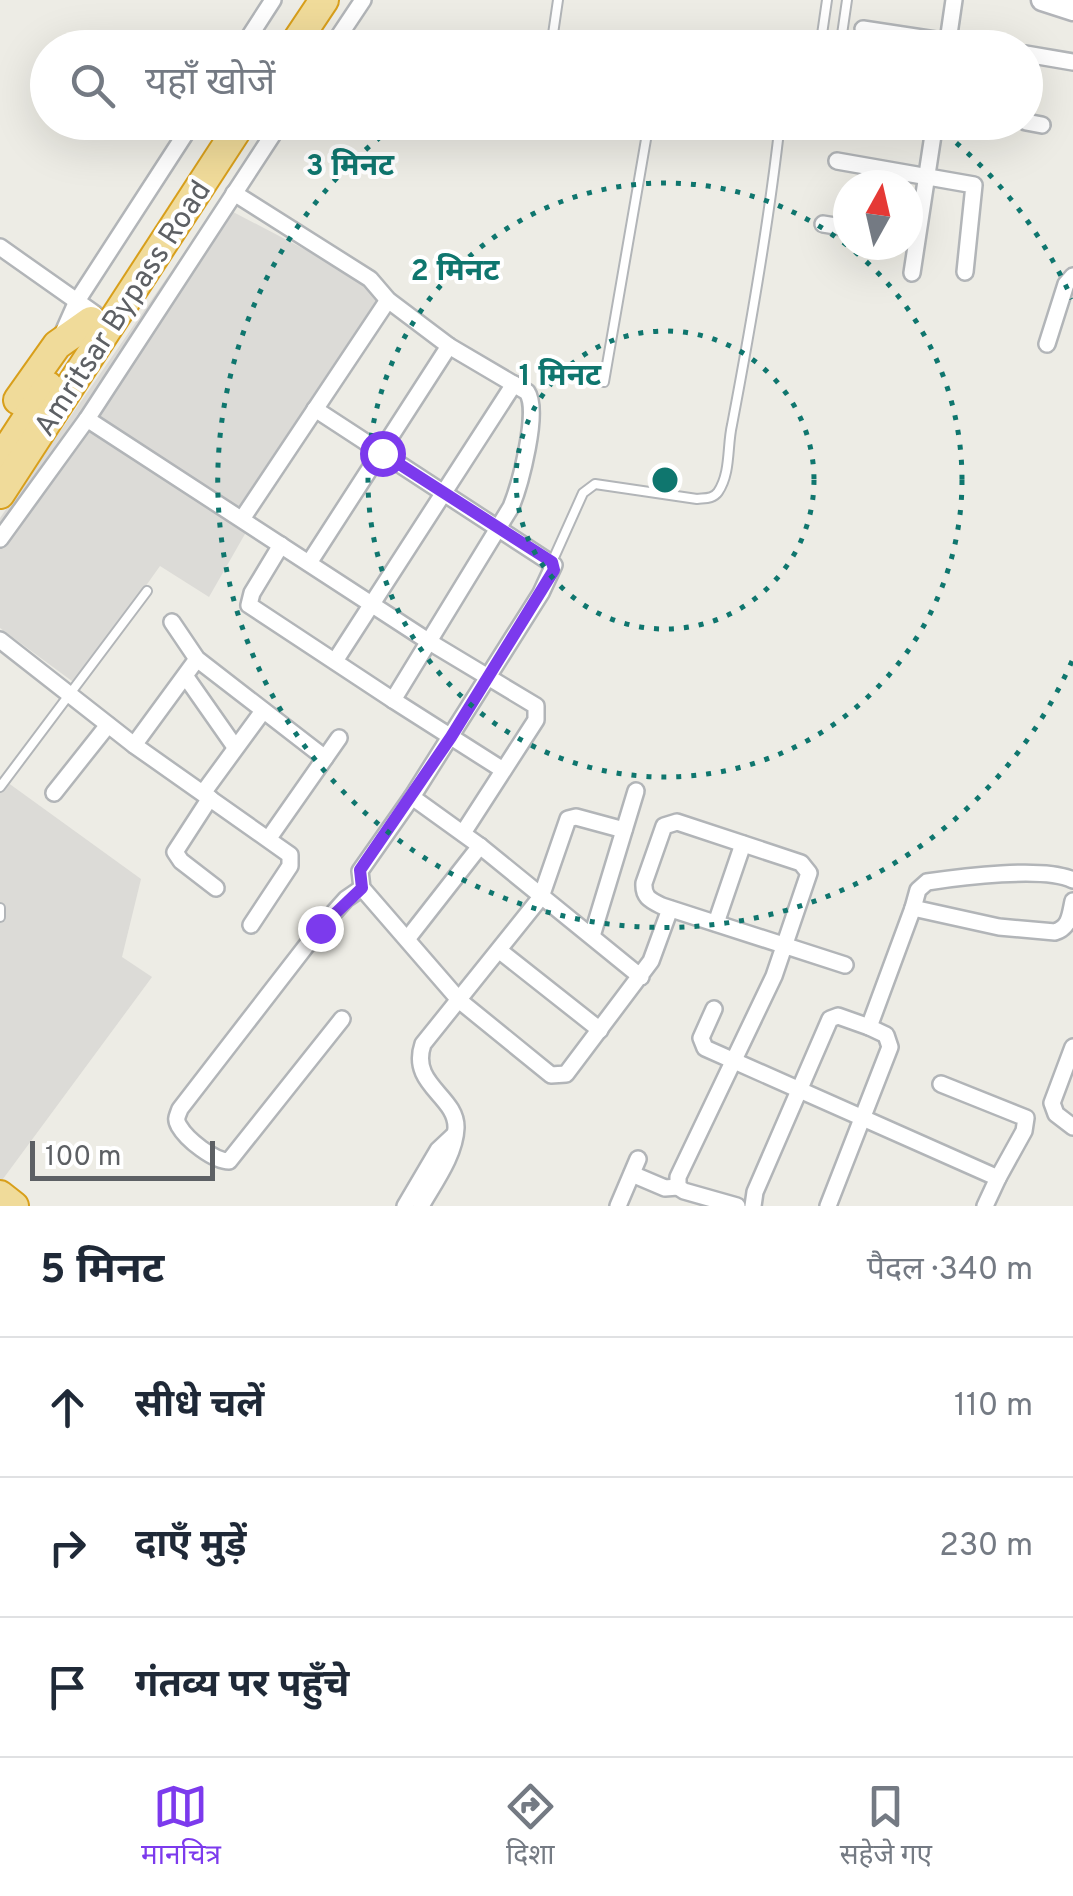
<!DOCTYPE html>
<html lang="hi">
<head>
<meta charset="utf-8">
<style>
  body { margin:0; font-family:Overpass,"Noto Sans Devanagari",sans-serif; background:#f2f2f3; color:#1f2937 }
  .compass { position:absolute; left:833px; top:170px; width:90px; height:90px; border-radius:50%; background:#fff; box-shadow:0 10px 40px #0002; rotate:8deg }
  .scale { position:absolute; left:30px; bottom:25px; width:185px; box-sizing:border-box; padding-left:10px; border:5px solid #5d6064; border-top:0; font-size:28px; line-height:35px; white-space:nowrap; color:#5d6064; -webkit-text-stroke:8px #fff; paint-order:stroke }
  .stop { position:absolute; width:30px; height:30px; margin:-22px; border:8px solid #7c3aed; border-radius:50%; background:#fff }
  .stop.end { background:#7c3aed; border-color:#fff; box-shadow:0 2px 10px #0008 }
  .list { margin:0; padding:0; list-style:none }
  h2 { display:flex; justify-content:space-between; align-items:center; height:130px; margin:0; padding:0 40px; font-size:42px }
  h2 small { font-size:32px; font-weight:400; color:#747a83 }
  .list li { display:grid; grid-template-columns:65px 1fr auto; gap:30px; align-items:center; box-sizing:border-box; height:140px; padding:0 40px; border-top:2px solid #e0e1e3 }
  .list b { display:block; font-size:38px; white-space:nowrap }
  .list em { font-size:32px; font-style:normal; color:#747a83 }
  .icon { flex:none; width:55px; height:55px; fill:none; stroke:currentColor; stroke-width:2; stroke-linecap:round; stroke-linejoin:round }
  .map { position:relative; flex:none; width:1073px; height:1206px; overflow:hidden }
  .search { position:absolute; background:#fff; box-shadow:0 10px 40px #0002; left:30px; right:30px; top:30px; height:110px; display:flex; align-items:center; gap:25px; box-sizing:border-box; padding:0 35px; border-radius:55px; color:#747a83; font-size:38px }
  .sheet { height:550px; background:#fff }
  nav { display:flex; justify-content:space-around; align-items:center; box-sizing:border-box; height:140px; border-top:2px solid #e0e1e3; background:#fff; font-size:28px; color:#747a83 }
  nav a { display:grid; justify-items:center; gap:5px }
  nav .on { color:#7c3aed }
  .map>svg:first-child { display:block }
</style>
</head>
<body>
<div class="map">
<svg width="1073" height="1206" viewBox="0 0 1073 1206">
  <rect width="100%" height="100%" fill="#edece5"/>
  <g fill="#dcdbd7">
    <polygon points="218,204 384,291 209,597 160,566 76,684 0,628 0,518"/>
    <polygon points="0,777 141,879 122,957 152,977 0,1183"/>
  </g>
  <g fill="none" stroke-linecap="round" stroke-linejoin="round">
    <g stroke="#b2b5b8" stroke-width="12">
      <g id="lane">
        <polyline points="558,0 553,34 558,42 571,48"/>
        <polyline points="820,48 827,0"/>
        <polyline points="840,48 847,0"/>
        <polyline points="604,382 649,122"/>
        <path d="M 552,562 L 583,493 L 595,484 L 697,499 C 705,498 713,499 718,492 C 731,473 727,446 732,425 C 751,325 769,224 780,122"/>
        <polyline points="0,787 147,591"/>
        <polyline points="0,908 0,917"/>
      </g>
    </g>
    <g stroke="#b2b5b8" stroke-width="20">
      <g id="street">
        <polyline points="863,29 988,48"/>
        <polyline points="242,48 273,0"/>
        <polyline points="331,48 363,0"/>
        <polyline points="947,48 954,0"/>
        <polyline points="1026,54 1073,62"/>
        <polyline points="1026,122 1042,125"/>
        <polyline points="837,161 974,185 965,272"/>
        <path d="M 234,193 L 370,279 L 388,300 L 449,346 L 527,392 C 540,411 520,485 511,507 L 393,700 L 249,605 L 252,593 L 281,545"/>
        <polyline points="823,224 848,228"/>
        <polyline points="0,247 95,314"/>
        <polyline points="912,273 935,122"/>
        <polyline points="61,337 77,301 193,122"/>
        <polyline points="1047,344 1066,284 1073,276"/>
        <polyline points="315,409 554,565 541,593 412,797"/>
        <polyline points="87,419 428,641 536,706 536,720 463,833"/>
        <polyline points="242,519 388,300"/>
        <polyline points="0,539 87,419 281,122"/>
        <polyline points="309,563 449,346"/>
        <polyline points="172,622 197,659 325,758"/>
        <polyline points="0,640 134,745 290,855 290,866 251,925"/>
        <polyline points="335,661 514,384"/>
        <polyline points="186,677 235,747"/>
        <polyline points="393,700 503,770"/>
        <polyline points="134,745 197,659"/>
        <polyline points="54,793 108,725"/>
        <polyline points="203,793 263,711"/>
        <polyline points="210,798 175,852 181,861 216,888"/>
        <polyline points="269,838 339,738"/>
        <path d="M 913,908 L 918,890 L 927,882 C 960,877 1044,866 1073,880"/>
        <polyline points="716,923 743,844"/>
        <polyline points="592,936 636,791"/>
        <polyline points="408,938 480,846"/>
        <polyline points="500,951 600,1030"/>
        <polyline points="641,977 480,846 412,797 360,871 362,888 460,1001 551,1075 566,1074 651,961 670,909"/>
        <polyline points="714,1009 701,1038 705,1048 998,1178 985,1206"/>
        <path d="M 342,1019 L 229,1161 C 214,1161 187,1140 179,1126 C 175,1119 177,1117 180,1109 L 320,928 L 346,899 L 362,888"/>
        <polyline points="1073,1047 1052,1103 1056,1114 1073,1127"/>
        <polyline points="941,1084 1026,1118 1024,1131 998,1178"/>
        <polyline points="632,1174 665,1188 678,1187"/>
        <polyline points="405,1206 438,1150 454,1135"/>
        <path d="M 421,1206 C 434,1183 455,1155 456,1128 C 457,1096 409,1085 423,1044 L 541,897 L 568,819 L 576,817 L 624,830"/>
        <polyline points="618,1206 638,1159"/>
        <path d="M 737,1206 L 684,1191 L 678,1187 L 678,1177 L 774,976 L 809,873 L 801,863 L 677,822 L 664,826 L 644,883 C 643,897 650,900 662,906 L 845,965"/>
        <polyline points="753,1206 755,1192 830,1019 838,1016 869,1027"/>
        <path d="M 828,1206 L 890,1047 L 886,1035 L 869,1027 L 913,908 L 999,927 L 1055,932 C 1070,927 1070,915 1073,901"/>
      </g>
    </g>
    <g stroke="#b2b4b8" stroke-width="25">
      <polyline id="secondary" points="1042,0 1073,10"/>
    </g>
    <g stroke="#d89f1b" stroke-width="32">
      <g id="highway">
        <polyline points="292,48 324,0"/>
        <polyline points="18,400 57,345 91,321"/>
        <polyline points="0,460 48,386"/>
        <polyline points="0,494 242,122"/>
        <polyline points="0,1195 14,1206"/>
      </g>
    </g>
    <use href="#lane" stroke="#fff" stroke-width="8"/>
    <use href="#street" stroke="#fff" stroke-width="15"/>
    <use href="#secondary" stroke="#fff" stroke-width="20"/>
    <use href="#highway" stroke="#f0db9a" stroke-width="28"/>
  </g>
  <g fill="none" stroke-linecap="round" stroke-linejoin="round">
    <polyline stroke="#7c3aed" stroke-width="12" points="320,928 362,888 360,870 451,737 554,570 552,562 382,453"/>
  </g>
  <g fill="none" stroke="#0f766e" stroke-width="5" stroke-dasharray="5 10">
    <circle cx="665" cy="480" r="149"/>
    <circle cx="665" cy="480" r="297"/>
    <path d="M1072 661A446 446 0 1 1 397 124M557 47A446 446 0 0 1 773 47M933 124A446 446 0 0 1 1072 299"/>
  </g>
  <g text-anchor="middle" stroke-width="8" stroke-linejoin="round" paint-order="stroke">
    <g font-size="30" fill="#5d6064" stroke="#fff">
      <text transform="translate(122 308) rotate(-57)" y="10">Amritsar Bypass Road</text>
    </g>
  </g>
  <circle cx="665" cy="480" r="15" fill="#0f766e" stroke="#fff" stroke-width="5"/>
  <g font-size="30" text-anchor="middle" font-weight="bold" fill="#0f766e" stroke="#fff" stroke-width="8" stroke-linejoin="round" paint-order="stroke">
    <text x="350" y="175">3 मिनट</text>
    <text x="455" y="280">2 मिनट</text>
    <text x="560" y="385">1 मिनट</text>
  </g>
</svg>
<svg class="compass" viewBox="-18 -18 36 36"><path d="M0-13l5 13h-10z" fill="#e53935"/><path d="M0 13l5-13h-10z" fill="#747a83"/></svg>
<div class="scale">100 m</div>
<div class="stop" style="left:382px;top:453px"></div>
<div class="stop end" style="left:320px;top:928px"></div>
<div class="search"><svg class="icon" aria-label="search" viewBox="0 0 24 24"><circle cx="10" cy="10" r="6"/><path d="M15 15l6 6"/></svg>यहाँ खोजें</div>
</div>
<section class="sheet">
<h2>5 मिनट<small>पैदल · 340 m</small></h2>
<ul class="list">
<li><svg class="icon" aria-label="ahead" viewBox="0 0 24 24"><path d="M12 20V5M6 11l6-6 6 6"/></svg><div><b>सीधे चलें</b></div><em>110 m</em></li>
<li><svg class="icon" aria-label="right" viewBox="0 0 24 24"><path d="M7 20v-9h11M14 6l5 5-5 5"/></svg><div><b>दाएँ मुड़ें</b></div><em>230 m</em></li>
<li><svg class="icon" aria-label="arrive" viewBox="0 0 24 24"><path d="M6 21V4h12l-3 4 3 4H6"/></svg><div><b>गंतव्य पर पहुँचे</b></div></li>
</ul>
</section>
<nav>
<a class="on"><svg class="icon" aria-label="map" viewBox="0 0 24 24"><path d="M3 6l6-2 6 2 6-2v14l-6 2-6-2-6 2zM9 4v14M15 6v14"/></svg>मानचित्र</a>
<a><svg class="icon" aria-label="directions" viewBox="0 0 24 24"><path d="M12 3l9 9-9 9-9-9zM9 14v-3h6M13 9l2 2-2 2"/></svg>दिशा</a>
<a><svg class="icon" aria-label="saved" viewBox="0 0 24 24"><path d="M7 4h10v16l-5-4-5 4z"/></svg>सहेजे गए</a>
</nav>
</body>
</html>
